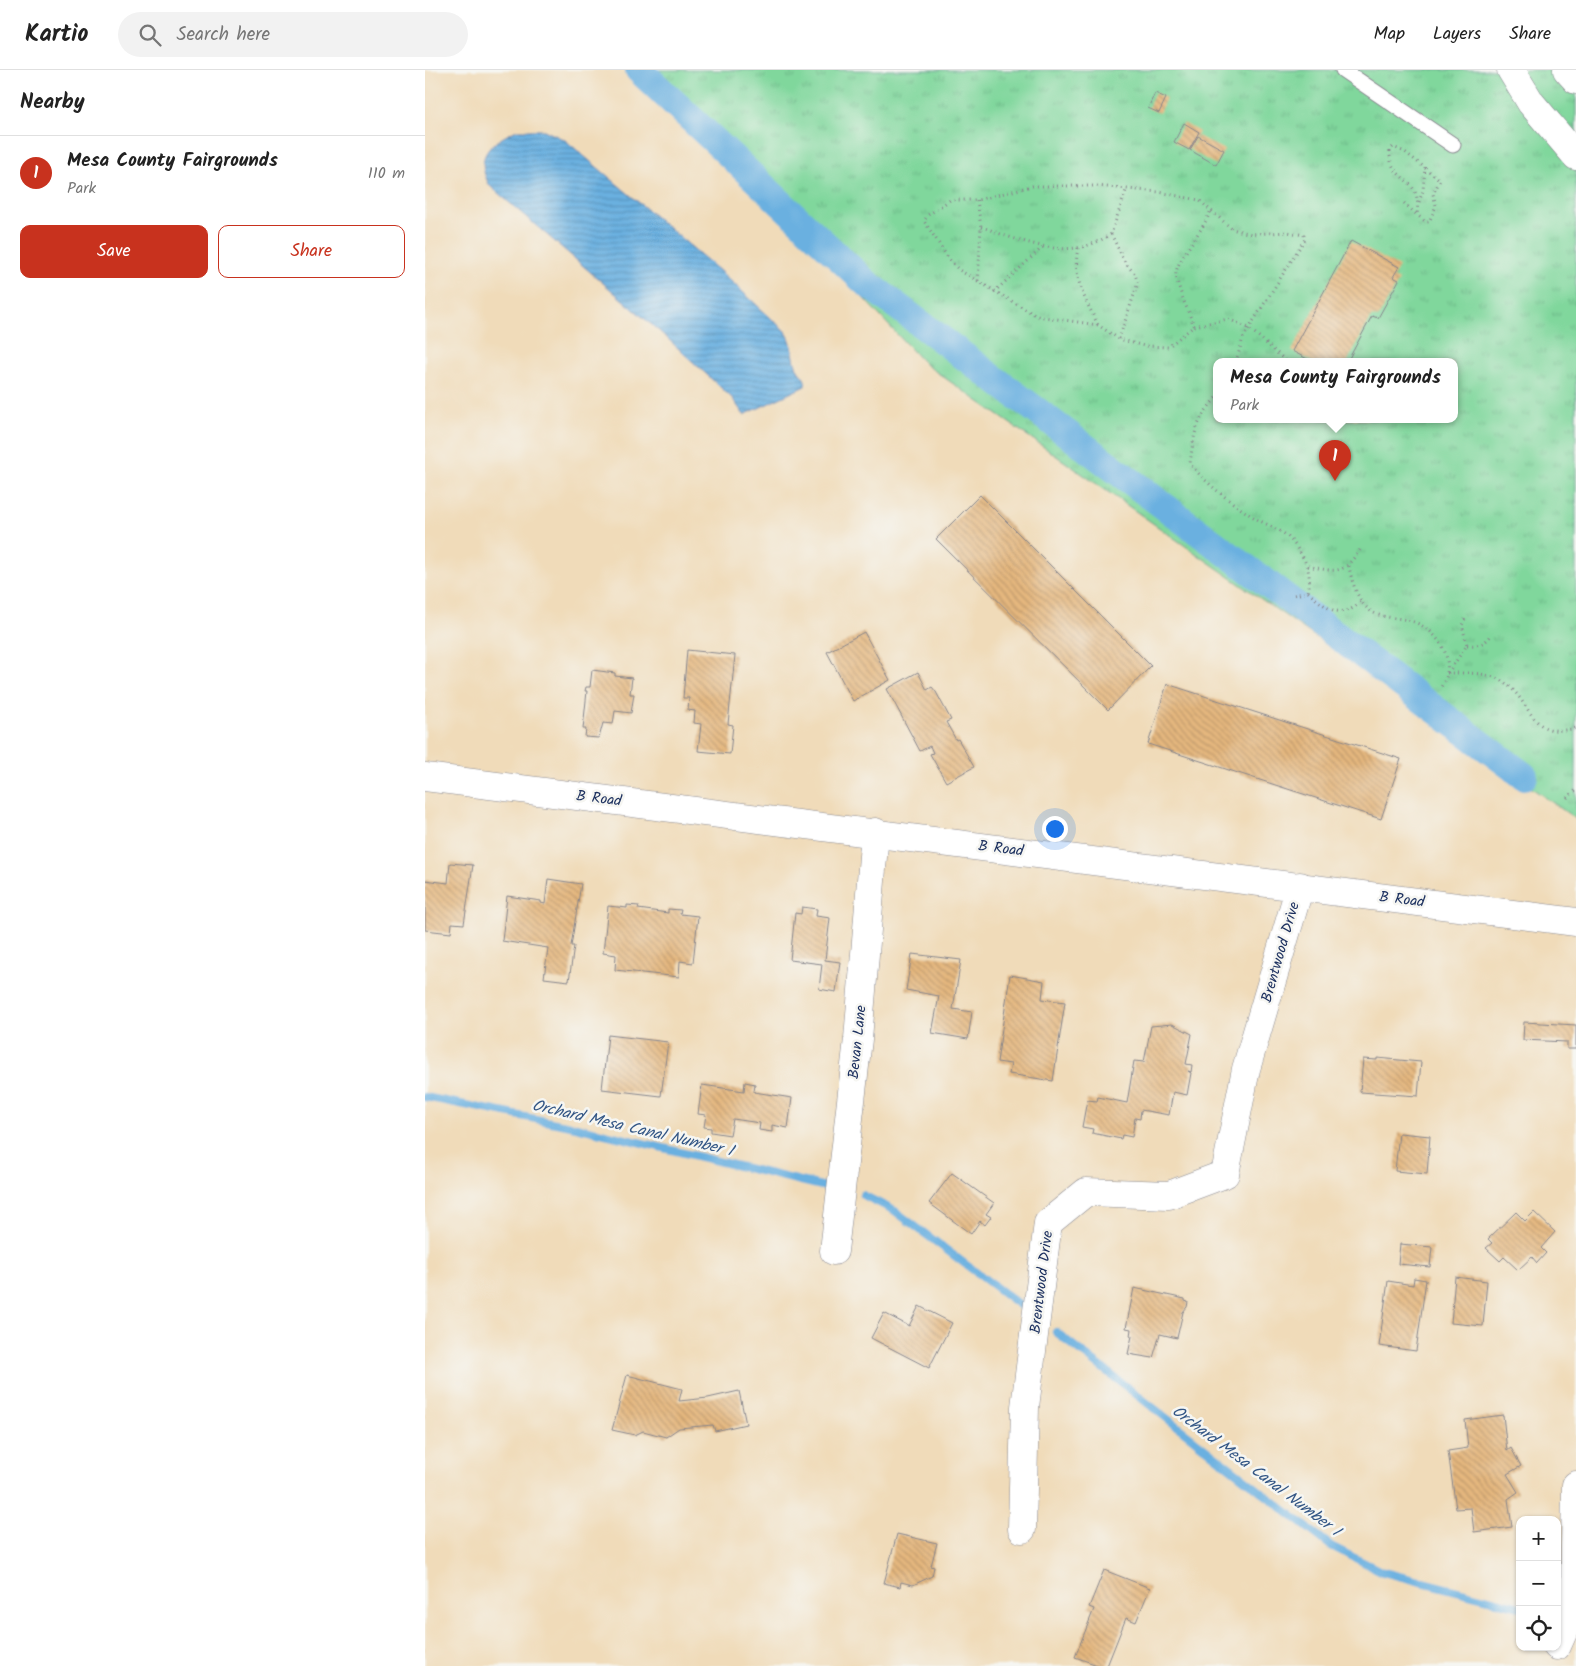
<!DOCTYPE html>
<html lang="en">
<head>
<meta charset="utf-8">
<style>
  body { margin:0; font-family:Kalam,sans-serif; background:#f2f2f2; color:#222 }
  .controls { position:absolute; right:15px; bottom:15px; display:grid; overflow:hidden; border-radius:10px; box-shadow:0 1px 4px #0004 }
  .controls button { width:45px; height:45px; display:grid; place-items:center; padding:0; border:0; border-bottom:1px solid #e0e0e0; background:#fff; color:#222; font:25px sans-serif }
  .you { position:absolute; left:629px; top:758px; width:18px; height:18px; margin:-12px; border:4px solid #fff; border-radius:50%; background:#1a73e8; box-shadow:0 0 0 8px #1a73e833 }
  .badge { display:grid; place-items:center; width:32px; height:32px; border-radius:50%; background:#c8321e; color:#fff; font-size:16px; font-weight:700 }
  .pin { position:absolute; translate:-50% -41px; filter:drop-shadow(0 1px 2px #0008) }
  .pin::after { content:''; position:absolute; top:26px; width:18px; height:15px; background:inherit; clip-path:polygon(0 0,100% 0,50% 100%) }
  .popup { position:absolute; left:788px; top:288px; width:245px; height:65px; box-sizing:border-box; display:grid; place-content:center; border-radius:10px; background:#fff; filter:drop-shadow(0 1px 4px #0005); font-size:16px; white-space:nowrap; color:#767676 }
  .popup b { font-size:19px; color:#222 }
  .popup::after { content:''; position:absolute; left:50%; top:100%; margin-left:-10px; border:10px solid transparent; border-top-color:#fff }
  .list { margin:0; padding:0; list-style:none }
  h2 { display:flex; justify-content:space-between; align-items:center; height:65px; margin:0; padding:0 20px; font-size:21px }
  h2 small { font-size:16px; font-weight:400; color:#767676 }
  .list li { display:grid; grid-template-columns:32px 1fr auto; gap:15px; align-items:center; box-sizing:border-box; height:75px; padding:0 20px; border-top:1px solid #e0e0e0 }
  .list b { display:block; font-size:19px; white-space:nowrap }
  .list p { margin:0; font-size:16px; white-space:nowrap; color:#767676 }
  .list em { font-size:16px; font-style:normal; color:#767676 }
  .actions { display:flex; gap:10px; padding:15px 20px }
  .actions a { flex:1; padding:11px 0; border:1px solid #c8321e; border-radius:10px; text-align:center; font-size:18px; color:#c8321e }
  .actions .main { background:#c8321e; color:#fff }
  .icon { flex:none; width:28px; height:28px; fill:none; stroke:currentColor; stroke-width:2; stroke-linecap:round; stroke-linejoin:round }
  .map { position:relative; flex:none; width:1151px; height:1596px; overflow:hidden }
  header { display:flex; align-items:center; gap:30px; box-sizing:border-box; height:70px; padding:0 25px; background:#fff; border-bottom:1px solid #e0e0e0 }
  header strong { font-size:24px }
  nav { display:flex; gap:28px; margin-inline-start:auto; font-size:18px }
  .search { width:350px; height:45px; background:#f2f2f2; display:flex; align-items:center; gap:12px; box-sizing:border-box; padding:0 18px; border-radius:28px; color:#767676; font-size:19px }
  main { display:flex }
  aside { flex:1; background:#fff }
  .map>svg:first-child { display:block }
</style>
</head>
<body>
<header>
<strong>Kartio</strong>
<div class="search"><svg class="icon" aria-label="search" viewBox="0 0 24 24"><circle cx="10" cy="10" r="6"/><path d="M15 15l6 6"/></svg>Search here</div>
<nav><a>Map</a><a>Layers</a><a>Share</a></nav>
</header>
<main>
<aside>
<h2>Nearby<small></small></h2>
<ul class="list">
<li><span class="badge">1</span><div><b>Mesa County Fairgrounds</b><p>Park</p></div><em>110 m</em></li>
</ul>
<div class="actions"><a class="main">Save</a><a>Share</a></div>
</aside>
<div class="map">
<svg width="1151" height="1596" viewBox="0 0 1151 1596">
  <defs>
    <pattern id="park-tufts" width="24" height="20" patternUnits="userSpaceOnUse" patternTransform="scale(1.25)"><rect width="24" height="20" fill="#80d79c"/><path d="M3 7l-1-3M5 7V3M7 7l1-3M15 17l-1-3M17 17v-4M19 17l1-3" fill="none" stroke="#6eb989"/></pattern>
    <pattern id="water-rules" width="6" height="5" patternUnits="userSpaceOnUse" patternTransform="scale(1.25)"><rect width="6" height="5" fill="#6ab0e0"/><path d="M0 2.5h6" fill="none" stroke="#5690b9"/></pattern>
    <pattern id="building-back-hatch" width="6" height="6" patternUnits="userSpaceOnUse" patternTransform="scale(1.25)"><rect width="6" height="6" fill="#e5b77e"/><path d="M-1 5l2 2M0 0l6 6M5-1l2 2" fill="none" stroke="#b9956a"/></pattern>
  </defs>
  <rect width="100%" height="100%" fill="#f6f6f2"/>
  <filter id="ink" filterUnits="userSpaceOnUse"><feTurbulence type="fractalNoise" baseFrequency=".02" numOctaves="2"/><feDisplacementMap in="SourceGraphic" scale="10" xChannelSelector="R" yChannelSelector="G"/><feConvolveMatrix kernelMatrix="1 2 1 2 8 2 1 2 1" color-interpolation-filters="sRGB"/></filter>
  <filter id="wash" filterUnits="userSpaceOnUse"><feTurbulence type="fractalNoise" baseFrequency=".0096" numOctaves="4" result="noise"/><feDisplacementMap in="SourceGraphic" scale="20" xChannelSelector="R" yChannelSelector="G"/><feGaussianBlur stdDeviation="1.12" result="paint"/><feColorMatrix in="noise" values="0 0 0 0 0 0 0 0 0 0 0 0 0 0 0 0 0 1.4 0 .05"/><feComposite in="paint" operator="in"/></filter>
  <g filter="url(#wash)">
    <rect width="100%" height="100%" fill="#f0dbb9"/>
    <path fill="url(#park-tufts)" stroke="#4e837d" fill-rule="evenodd" d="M 225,0 L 1151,0 L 1151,749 L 500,294 ZM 791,292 L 1029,292 L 1029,350 L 791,350 Z"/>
    <path fill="url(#water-rules)" stroke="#42709f" d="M 92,60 L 119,60 L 140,70 L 296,202 L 361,262 C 369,274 367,286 372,298 C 375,306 382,307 380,316 L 319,345 L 307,328 L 241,267 L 65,116 C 48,86 65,73 92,60 Z"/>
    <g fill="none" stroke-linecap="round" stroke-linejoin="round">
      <g stroke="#6ab0e0" stroke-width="8">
        <polyline points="0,1027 151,1057 409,1119"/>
        <polyline points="438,1125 470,1141 597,1237"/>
        <polyline points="631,1262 906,1476 958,1502 1095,1537"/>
      </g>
      <polyline stroke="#6ab0e0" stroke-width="28" points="214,0 440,212 1099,706"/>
    </g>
    <g id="blocks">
      <g fill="url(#building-back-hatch)">
        <polygon points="730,23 741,28 734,43 723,38"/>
        <polygon points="759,53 774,62 764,80 749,72"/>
        <polygon points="773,66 799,80 791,95 765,80"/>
        <polygon points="926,171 974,197 968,207 974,210 953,248 947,246 922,292 888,292 867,281"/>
        <polygon points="555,425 726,596 683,640 511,469"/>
        <polygon points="439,562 465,610 428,631 402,582"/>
        <polygon points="262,580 310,585 303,654 308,655 305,684 273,681 276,654 269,653 270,641 263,640 264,628 258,628"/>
        <polygon points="167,600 190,603 190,606 207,608 205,624 209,624 206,643 190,641 188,654 178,653 174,668 160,667 161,659 158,659 162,621 160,621 161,617 165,617"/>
        <polygon points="493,602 502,620 507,617 511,622 526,650 521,652 531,670 533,669 549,697 521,712 505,684 508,683 505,676 495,681 462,619"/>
        <polygon points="742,614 976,689 956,749 723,674"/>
        <polygon points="25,793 48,795 39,854 27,853 26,863 0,860 0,810 23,813"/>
        <polygon points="123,809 156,814 146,876 149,876 144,911 119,908 123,878 77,871 82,826 116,831 116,833 120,834"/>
        <polygon points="202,835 214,836 213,839 243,843 243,839 256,840 255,844 273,846 268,893 255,891 254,907 190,900 191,885 178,883 183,836 202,838"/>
        <polygon points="377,837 392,839 391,846 405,848 400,890 415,892 411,922 394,919 397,894 365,890 370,843 376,844"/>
        <polygon points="487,884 536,890 528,939 547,942 543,969 507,963 514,926 481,920"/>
        <polygon points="585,905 619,911 617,929 640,932 628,1011 584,1004 586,994 572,992"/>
        <polygon points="1099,952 1151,955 1151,979 1142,979 1142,972 1098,970"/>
        <polygon points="747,954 767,964 761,994 767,995 766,1002 763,1001 766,1003 762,1025 748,1022 744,1045 716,1040 715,1049 710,1048 707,1067 697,1065 696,1069 667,1063 668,1059 657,1057 662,1030 672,1031 673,1027 702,1033 709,991 719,992 726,956"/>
        <polygon points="183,965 243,972 236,1026 177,1019"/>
        <polygon points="952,988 996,992 993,1026 935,1022 938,989 952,990"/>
        <polygon points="320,1012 330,1014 329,1022 367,1028 363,1058 347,1055 347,1062 334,1060 335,1053 308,1049 305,1065 286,1062 286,1058 279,1057 281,1045 273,1044 277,1015 319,1021"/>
        <polygon points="974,1063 1005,1066 1002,1104 970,1101"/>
        <polygon points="527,1103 569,1133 561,1144 566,1147 560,1155 555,1151 546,1164 504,1133"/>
        <polygon points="1091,1142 1100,1151 1109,1142 1130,1162 1116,1178 1121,1183 1112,1193 1107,1187 1093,1200 1079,1187 1075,1191 1061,1178 1067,1173 1063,1169"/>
        <polygon points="975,1174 1007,1177 1005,1197 973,1194"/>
        <polygon points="1030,1207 1062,1211 1058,1256 1026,1253"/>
        <polygon points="989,1208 1001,1210 991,1281 954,1276 963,1211 988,1215"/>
        <polygon points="709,1218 760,1229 760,1231 763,1232 762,1237 758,1242 752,1268 735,1264 728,1288 703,1284 707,1266 705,1266 706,1259 701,1258"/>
        <polygon points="494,1236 527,1253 504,1298 446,1268 459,1243 484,1256"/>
        <polygon points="202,1305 257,1319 254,1331 283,1328 314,1321 321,1354 290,1361 288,1355 254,1358 241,1367 218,1361 210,1365 187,1360"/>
        <polygon points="1078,1345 1082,1381 1086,1378 1096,1396 1082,1404 1093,1422 1083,1429 1087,1457 1049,1462 1046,1438 1031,1439 1023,1381 1043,1378 1040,1350"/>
        <polygon points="472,1464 512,1473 506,1496 509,1497 507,1506 488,1515 476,1512 475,1517 459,1513"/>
        <polygon points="679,1500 725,1518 711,1552 701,1548 682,1596 675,1596 650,1587 669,1539 664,1537"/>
      </g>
    </g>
  </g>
  <g filter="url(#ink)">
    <use href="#blocks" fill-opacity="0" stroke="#86858c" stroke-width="1"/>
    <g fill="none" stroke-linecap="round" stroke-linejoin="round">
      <g stroke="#86858c" stroke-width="17">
        <polyline id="service" points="918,0 1028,75"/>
      </g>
      <g stroke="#86858c" stroke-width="29">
        <g id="minor">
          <polyline points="1086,0 1106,33 1151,86"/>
          <polyline points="1142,0 1151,10"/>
          <polyline points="409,1181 433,969 450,762"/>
          <polyline points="597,1459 600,1337 623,1153 661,1122 744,1125 800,1104 821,999 875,816"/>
          <polyline points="1132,1576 1149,1538 1151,1415"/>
        </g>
      </g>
      <g stroke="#86858c" stroke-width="29">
        <polyline id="tertiary" points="0,707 1151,852"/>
      </g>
      <g stroke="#86858c" stroke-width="3" stroke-dasharray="1 4" stroke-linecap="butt">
        <polyline points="552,130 556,157 553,213"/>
        <polyline points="994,132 998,121 1000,97"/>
        <path d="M 979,133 L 992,145 C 998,103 963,114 965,80 L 968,77 L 980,82 L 1015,110 L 1008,124 L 1011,136 L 1004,152 L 1001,152 L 992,145"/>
        <path d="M 556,157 C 565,159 572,163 581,166 C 620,178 650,188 686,164 L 702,118"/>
        <polyline points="686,164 701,194 710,204 713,213 694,269"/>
        <path d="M 653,178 C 647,208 660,229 673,255"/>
        <polyline points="569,222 619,176"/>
        <path d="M 769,256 C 763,240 754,222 751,205 C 750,191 779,160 785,142"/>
        <polyline points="811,292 818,268 824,258 880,169 879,165 863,162 826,164 807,159 774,130 734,122 671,116 607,116 552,130 525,130 503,145 499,151 524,189 534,200 612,246 673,255 694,269 719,276 743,277 769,256 803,249 824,258 862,292"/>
        <path d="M 791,328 C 770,352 769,363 765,394 C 784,416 805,432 830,448 C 841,455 858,460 866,470 C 879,486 888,502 883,522 L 869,525"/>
        <path d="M 883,496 C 915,503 918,504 937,477"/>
        <path d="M 924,496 C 926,509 932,529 942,538 C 955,550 971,546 986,551 C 1007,557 1026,579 1022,603 C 1022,607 1018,613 1016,617"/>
        <path d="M 883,522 C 902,539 916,551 937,531"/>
        <path d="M 1042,575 C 1054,576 1060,574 1067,564"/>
        <path d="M 1022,603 C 1043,603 1069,601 1085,617 C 1109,639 1107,669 1151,658"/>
        <polyline points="1023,603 1042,575 1037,555 1041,547"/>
        <polyline points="1142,728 1151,720"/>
      </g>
      <use href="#service" stroke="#fff" stroke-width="15"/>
      <use href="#minor" stroke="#fff" stroke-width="28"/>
      <use href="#tertiary" stroke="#fff" stroke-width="28"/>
    </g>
  </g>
  <g text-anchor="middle" stroke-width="5" stroke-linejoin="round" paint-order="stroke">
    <g font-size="15" fill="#1b2f5e" stroke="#f6f6f2">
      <text transform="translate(174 728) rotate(7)" y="5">B Road</text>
      <text transform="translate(576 778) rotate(7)" y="5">B Road</text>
      <text transform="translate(977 829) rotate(7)" y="5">B Road</text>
      <text transform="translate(855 882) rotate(-74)" y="5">Brentwood Drive</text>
      <text transform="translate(432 972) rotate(-84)" y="5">Bevan Lane</text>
      <text transform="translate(616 1212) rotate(-83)" y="5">Brentwood Drive</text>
    </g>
    <g font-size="16" font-style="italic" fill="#335685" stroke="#f6f6f2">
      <text transform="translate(208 1057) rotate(13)" y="6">Orchard Mesa Canal Number 1</text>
      <text transform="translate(832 1400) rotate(37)" y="6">Orchard Mesa Canal Number 1</text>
    </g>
  </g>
</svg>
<div class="controls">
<button>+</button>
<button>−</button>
<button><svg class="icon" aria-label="locate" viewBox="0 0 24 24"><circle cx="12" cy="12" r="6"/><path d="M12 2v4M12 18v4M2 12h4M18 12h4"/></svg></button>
</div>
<div class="you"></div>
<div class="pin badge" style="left:910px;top:411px">1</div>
<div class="popup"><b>Mesa County Fairgrounds</b>Park</div>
</div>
</main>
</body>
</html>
